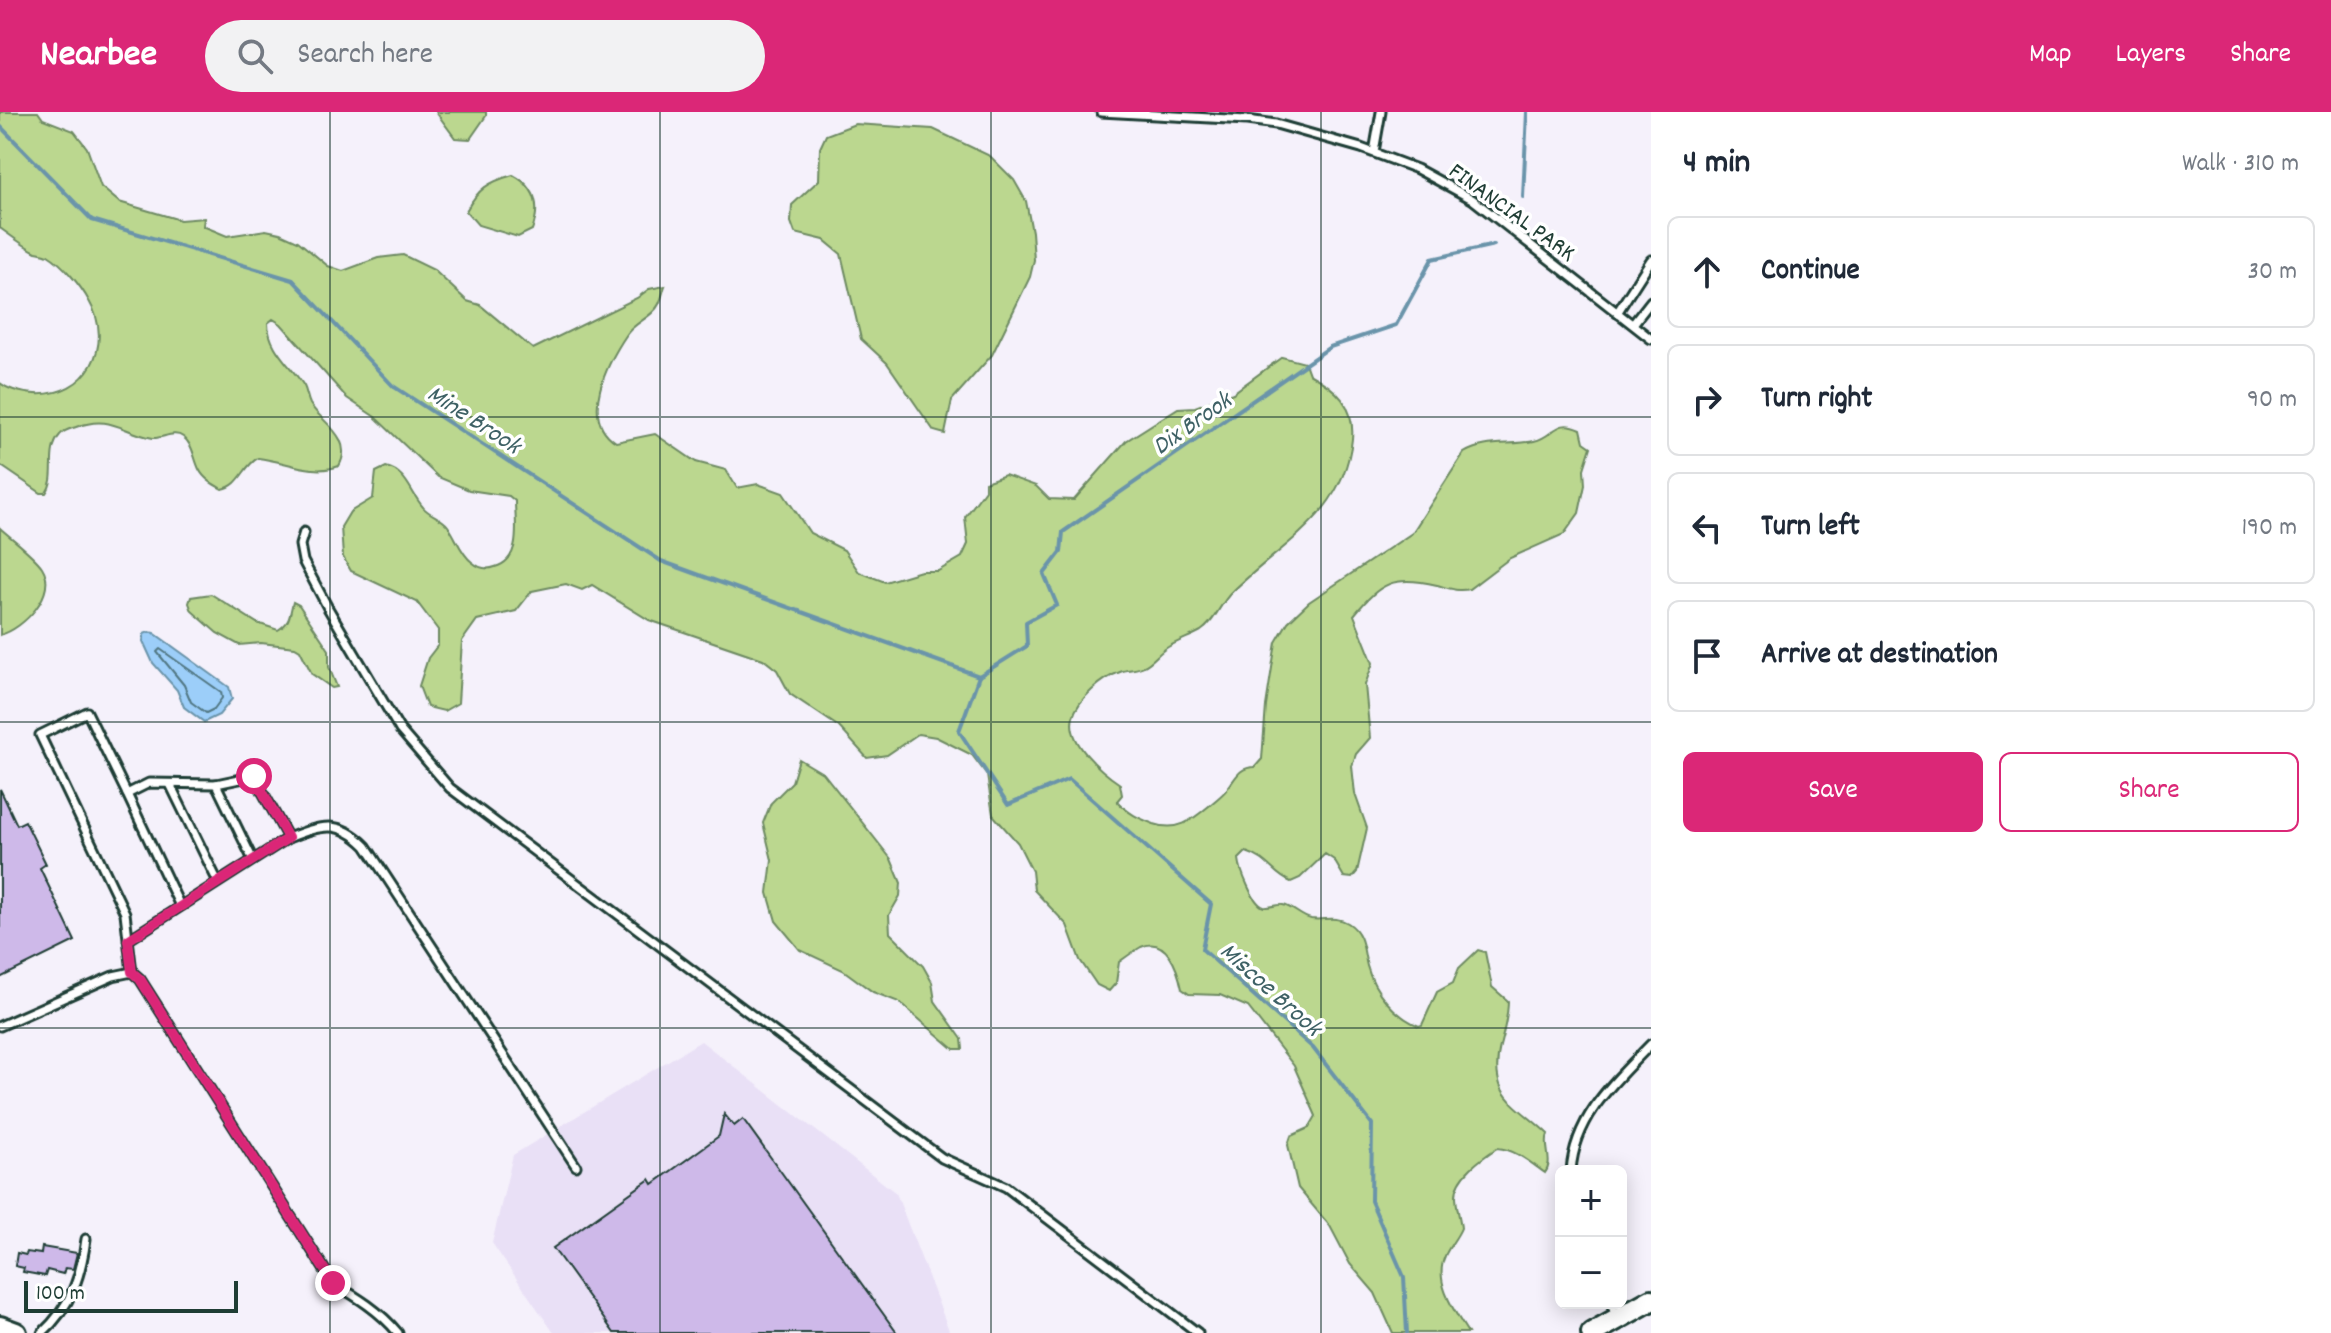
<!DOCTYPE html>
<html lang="en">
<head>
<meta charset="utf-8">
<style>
  body { margin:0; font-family:Dekko,sans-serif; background:#f2f2f3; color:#1f2937 }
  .controls { position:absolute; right:24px; bottom:24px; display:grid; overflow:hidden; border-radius:12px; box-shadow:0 4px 20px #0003 }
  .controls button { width:72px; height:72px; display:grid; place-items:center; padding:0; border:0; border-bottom:2px solid #e0e1e3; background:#fff; color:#1f2937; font:40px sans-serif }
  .scale { position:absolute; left:24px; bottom:20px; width:214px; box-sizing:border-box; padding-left:8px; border:4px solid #1f3d34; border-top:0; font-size:22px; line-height:28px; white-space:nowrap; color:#1f3d34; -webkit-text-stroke:6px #fff; paint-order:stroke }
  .stop { position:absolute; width:24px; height:24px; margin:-18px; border:6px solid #db2777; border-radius:50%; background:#fff }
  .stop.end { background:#db2777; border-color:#fff; box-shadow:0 2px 8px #0008 }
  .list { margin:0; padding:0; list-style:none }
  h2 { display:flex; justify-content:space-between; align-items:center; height:104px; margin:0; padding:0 32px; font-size:34px }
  h2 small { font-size:26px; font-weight:400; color:#747a83 }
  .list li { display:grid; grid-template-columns:52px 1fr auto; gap:24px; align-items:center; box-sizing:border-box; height:112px; margin:0 16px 16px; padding:0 16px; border:2px solid #e0e1e3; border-radius:12px }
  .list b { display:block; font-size:30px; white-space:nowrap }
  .list em { font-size:26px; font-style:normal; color:#747a83 }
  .actions { display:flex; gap:16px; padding:24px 32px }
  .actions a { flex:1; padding:18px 0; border:2px solid #db2777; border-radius:12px; text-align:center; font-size:28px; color:#db2777 }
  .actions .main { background:#db2777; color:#fff }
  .icon { flex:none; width:44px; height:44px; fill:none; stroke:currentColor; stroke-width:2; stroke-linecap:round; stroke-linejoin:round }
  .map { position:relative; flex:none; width:1651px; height:1221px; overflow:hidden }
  header { display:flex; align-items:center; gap:48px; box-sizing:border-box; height:112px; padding:0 40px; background:#db2777; color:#fff }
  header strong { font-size:38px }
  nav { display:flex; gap:44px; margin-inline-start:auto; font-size:28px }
  .search { width:560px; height:72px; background:#f2f2f3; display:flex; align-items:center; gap:20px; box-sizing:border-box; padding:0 28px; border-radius:44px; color:#747a83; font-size:30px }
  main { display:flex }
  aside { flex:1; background:#fff }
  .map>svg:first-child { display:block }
</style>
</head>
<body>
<header>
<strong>Nearbee</strong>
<div class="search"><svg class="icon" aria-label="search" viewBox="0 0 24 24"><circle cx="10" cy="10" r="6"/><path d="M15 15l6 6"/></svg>Search here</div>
<nav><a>Map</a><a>Layers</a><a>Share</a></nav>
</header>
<main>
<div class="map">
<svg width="1651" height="1221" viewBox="0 0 1651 1221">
  <rect width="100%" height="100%" fill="#f5f1fb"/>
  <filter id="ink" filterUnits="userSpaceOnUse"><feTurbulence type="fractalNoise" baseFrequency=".0125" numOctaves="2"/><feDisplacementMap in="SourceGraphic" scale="16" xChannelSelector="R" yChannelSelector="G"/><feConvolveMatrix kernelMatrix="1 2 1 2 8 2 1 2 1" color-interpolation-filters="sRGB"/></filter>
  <g filter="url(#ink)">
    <polygon fill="#e9e0f6" points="701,929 896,1081 950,1221 554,1221 492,1131 513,1043"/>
    <g fill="#bbd78f" stroke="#6d8a62" stroke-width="2">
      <path d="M 0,0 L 38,0 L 43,7 L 74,19 L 87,36 L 101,75 L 119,90 L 180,108 L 204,106 L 203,114 L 227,124 L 266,118 L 280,121 L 298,129 L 328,154 L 343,159 L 378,146 L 403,143 L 434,158 L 467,189 L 480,193 L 533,237 L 637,186 L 649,177 L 665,174 C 663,179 662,186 659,192 C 653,205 635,210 627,222 C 608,250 578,306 616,330 L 655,322 L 696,350 L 726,358 L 737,376 L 758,372 L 783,381 L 810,421 L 844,438 L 859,460 L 885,470 L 921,459 L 938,459 L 962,445 L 968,432 L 965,405 L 985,378 L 985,370 L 1005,363 L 1036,374 L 1049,387 L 1074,388 L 1126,329 L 1178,296 L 1195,295 L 1233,281 L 1282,245 L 1305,251 L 1309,262 C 1337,277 1355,293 1352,327 C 1344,404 1280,432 1231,481 C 1220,492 1214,511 1201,519 C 1190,525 1178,529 1168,535 C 1159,540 1153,550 1144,554 C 1137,558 1128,557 1120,560 C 1103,566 1078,587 1073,605 C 1066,630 1102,660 1120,672 L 1122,683 L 1117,689 C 1129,702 1138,706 1154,712 C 1178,720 1191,709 1209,694 C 1215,688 1223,683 1227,677 C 1236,666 1239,655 1255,655 L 1262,647 L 1266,594 L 1276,530 L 1288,510 L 1309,490 L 1412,421 L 1464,341 C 1485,328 1510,334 1534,329 C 1555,325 1555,305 1581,317 L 1584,330 L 1591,335 L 1584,357 L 1585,373 L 1579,401 L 1564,422 L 1510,446 L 1469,477 C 1458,480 1448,476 1437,473 C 1394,463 1381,470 1354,503 L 1373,551 L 1365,573 L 1370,626 L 1356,642 L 1352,654 L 1355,682 L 1367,716 L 1357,760 L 1352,766 L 1344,765 L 1334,748 L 1325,742 L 1300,766 L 1291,770 C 1272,762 1269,747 1246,740 L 1239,747 C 1240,758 1253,792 1264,795 C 1270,796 1277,792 1283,793 C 1293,795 1301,805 1311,807 C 1324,809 1335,803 1348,811 C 1364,821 1363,838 1367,854 C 1374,880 1395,904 1419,914 L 1422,913 L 1437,880 L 1453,871 L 1459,856 L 1478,838 L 1485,840 L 1492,875 L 1508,889 C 1508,905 1504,919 1500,934 C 1488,984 1515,991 1548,1022 C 1543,1035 1554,1049 1545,1061 C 1531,1051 1515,1037 1497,1036 C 1482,1046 1456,1064 1456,1084 C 1456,1094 1460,1106 1461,1116 C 1457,1126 1449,1134 1445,1144 C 1433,1170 1455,1200 1468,1221 L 1393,1221 L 1375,1181 L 1350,1152 L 1330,1114 L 1298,1076 L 1288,1033 L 1291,1024 L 1309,1016 L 1316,1004 L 1294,954 L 1248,895 L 1220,883 L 1189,882 L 1182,877 C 1178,858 1167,823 1141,835 C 1134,839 1126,845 1119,850 L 1116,871 L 1109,879 L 1097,873 L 1080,848 L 1067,813 L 1034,778 L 1032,759 L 1018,731 L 993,703 L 987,663 L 972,643 L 936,625 L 918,622 L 887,643 L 867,646 L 839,615 L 790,582 L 777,558 L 763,547 L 649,508 L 592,473 L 582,478 L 566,472 L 532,479 L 516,499 L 477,508 L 462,529 L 458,591 L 444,599 L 427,595 L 419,574 L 428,546 L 438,533 L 438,518 L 417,490 L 351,459 L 343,445 L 341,415 L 350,400 L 373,386 L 376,360 L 386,355 C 407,360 410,380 423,395 C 429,403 441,405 448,414 C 456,425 461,442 472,450 C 479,456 487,458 495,455 C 523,448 515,411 515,389 L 509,384 L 469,378 L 438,365 L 375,305 L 347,286 L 281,212 L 273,207 L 268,211 C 268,237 291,253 304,274 C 307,280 307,286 310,292 C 320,309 355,326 339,354 C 312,364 286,349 258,346 C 243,354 241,374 222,377 C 213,372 204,367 199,357 C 194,347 193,332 183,325 C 174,318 162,327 153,326 C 121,320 111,302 76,315 C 70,317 64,318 60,323 C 45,340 58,365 46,381 L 41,381 L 0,353 L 0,271 C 10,279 22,281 35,282 C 87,285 115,233 89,189 C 81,174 63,152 48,143 C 44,141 40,141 36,140 C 24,134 11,124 0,116 Z"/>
      <polygon points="436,0 486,0 486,4 470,27 455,26"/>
      <polygon points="855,12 933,17 990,44 1014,68 1026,89 1032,120 1034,148 1030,165 992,243 952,288 945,322 934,319 887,251 861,227 841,142 824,128 795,121 791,110 792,93 819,68 820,36 826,23"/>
      <path d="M 513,63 C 536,75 541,94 532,118 L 518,125 L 478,113 L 466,99 C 478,77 488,70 513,63 Z"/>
      <path d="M 0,416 C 12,427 34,443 42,455 C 59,481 23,517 0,523 Z"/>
      <path d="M 211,482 L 257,511 L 278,518 C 291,510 289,504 293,490 L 299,493 L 329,538 L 329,555 L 337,575 L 332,576 L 312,562 L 300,538 L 295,535 L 261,531 L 239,533 L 217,521 L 192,499 L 189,491 L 191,485 Z"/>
      <polygon points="799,647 824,662 891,747 901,771 900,784 889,803 890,821 923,854 932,870 935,889 962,927 963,937 954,937 899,890 873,880 843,858 800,838 776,809 768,781 772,748 763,711 771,691 792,670"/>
    </g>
    <polygon fill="#9ccef9" stroke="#6a94aa" stroke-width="2" points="149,520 154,521 229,575 232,587 219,603 204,610 184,595 177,578 153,551 143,529 144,522"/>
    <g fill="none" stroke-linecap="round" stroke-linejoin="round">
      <polygon stroke="#517783" stroke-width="2" points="160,537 221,580 222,586 214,597 206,601 191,590 184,573 157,540"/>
      <g stroke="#6a94aa" stroke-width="4">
        <polyline points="0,14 92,108 293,168 393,274 661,449 979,564"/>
        <polyline points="1523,85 1527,0"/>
        <polyline points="979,564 959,619 1008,693 1069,667 1211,792 1202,837 1313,936 1372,1012 1371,1089 1404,1165 1407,1221"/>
        <polyline points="979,564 1027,534 1026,510 1057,493 1044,462 1061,440 1063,420 1330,235 1396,213 1432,147 1494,133"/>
      </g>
    </g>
    <g fill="#ceb9e9" stroke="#1f3d34" stroke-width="2">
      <polygon points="0,677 17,713 25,709 46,752 40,756 75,829 0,866"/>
      <polygon points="724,1002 734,1014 743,1007 897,1221 614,1221 553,1136 650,1067 653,1072 719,1024"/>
      <polygon points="42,1135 77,1141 73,1157 65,1156 63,1162 47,1158 45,1164 23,1160 24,1156 15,1154 17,1141 26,1143 27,1140 41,1142"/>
    </g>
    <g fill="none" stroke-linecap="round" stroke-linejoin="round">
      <g stroke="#1f3d34" stroke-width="13">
        <g id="lane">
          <polyline points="1101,0 1247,8 1276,12 1361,36 1417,57 1472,87 1651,227"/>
          <polyline points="1374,40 1381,0"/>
          <polyline points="1617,201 1651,148"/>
          <polyline points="1633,212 1651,189"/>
          <polyline points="304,420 300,433 303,449 328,496 400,618 450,676 942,1046 1006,1075 1198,1221"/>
          <polyline points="170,672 218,770"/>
          <polyline points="216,672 253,748"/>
          <polyline points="127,682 180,794"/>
          <path d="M 288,726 C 322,713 339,707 366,734 L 576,1054"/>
          <polyline points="128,828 288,726 254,664 216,672 149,671 127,682 87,600 40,623 125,801 132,860"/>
          <path d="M 0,914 L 113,864 L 132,860 L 140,867 L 333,1171 C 357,1185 380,1199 398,1221"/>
          <path d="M 1571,1059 C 1575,1004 1615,969 1651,932"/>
          <polyline points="1611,1191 1617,1205"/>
          <path d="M 42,1221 C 71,1195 81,1164 86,1127"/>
        </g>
      </g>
      <g stroke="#1f3d34" stroke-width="26">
        <g id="secondary">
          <polyline points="0,1215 16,1221"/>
          <polyline points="1592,1221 1651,1188"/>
        </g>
      </g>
      <use href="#lane" stroke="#fff" stroke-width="7"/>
      <use href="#secondary" stroke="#fff" stroke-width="20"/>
    </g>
  </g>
  <g fill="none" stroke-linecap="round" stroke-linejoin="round" filter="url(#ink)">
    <polyline stroke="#db2777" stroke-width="10" points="254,664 288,726 128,828 132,860 140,867 333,1171"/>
  </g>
  <path fill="none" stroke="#1f3d34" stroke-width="2" stroke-opacity="0.55" d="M 330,0 L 330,1221M 660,0 L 660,1221M 991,0 L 991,1221M 1321,0 L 1321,1221M 0,305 L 1651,305M 0,610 L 1651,610M 0,916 L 1651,916"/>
  <g text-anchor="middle" stroke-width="7" stroke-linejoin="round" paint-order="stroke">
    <g font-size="24" fill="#1f3d34" stroke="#fff">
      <text transform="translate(1513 99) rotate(36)" y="8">FINANCIAL PARK</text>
    </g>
    <g font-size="26" font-style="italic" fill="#3e6165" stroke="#fff">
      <text transform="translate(475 306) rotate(33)" y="9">Mine Brook</text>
      <text transform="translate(1191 310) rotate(-35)" y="9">Dix Brook</text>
      <text transform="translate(1272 876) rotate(42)" y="9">Miscoe Brook</text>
    </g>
  </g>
</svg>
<div class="controls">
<button>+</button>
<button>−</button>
</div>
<div class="scale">100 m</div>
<div class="stop" style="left:254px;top:664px"></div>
<div class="stop end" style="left:333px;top:1171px"></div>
</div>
<aside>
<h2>4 min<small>Walk · 310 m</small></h2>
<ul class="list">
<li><svg class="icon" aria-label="ahead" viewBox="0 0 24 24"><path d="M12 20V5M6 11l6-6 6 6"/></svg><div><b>Continue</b></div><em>30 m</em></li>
<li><svg class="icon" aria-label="right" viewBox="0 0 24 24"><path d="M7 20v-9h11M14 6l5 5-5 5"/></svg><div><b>Turn right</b></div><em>90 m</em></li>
<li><svg class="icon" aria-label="left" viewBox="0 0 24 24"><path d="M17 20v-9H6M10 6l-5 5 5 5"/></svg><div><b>Turn left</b></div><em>190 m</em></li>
<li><svg class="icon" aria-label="arrive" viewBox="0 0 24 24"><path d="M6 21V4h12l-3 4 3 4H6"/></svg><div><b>Arrive at destination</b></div></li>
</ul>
<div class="actions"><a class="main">Save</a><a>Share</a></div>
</aside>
</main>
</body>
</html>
